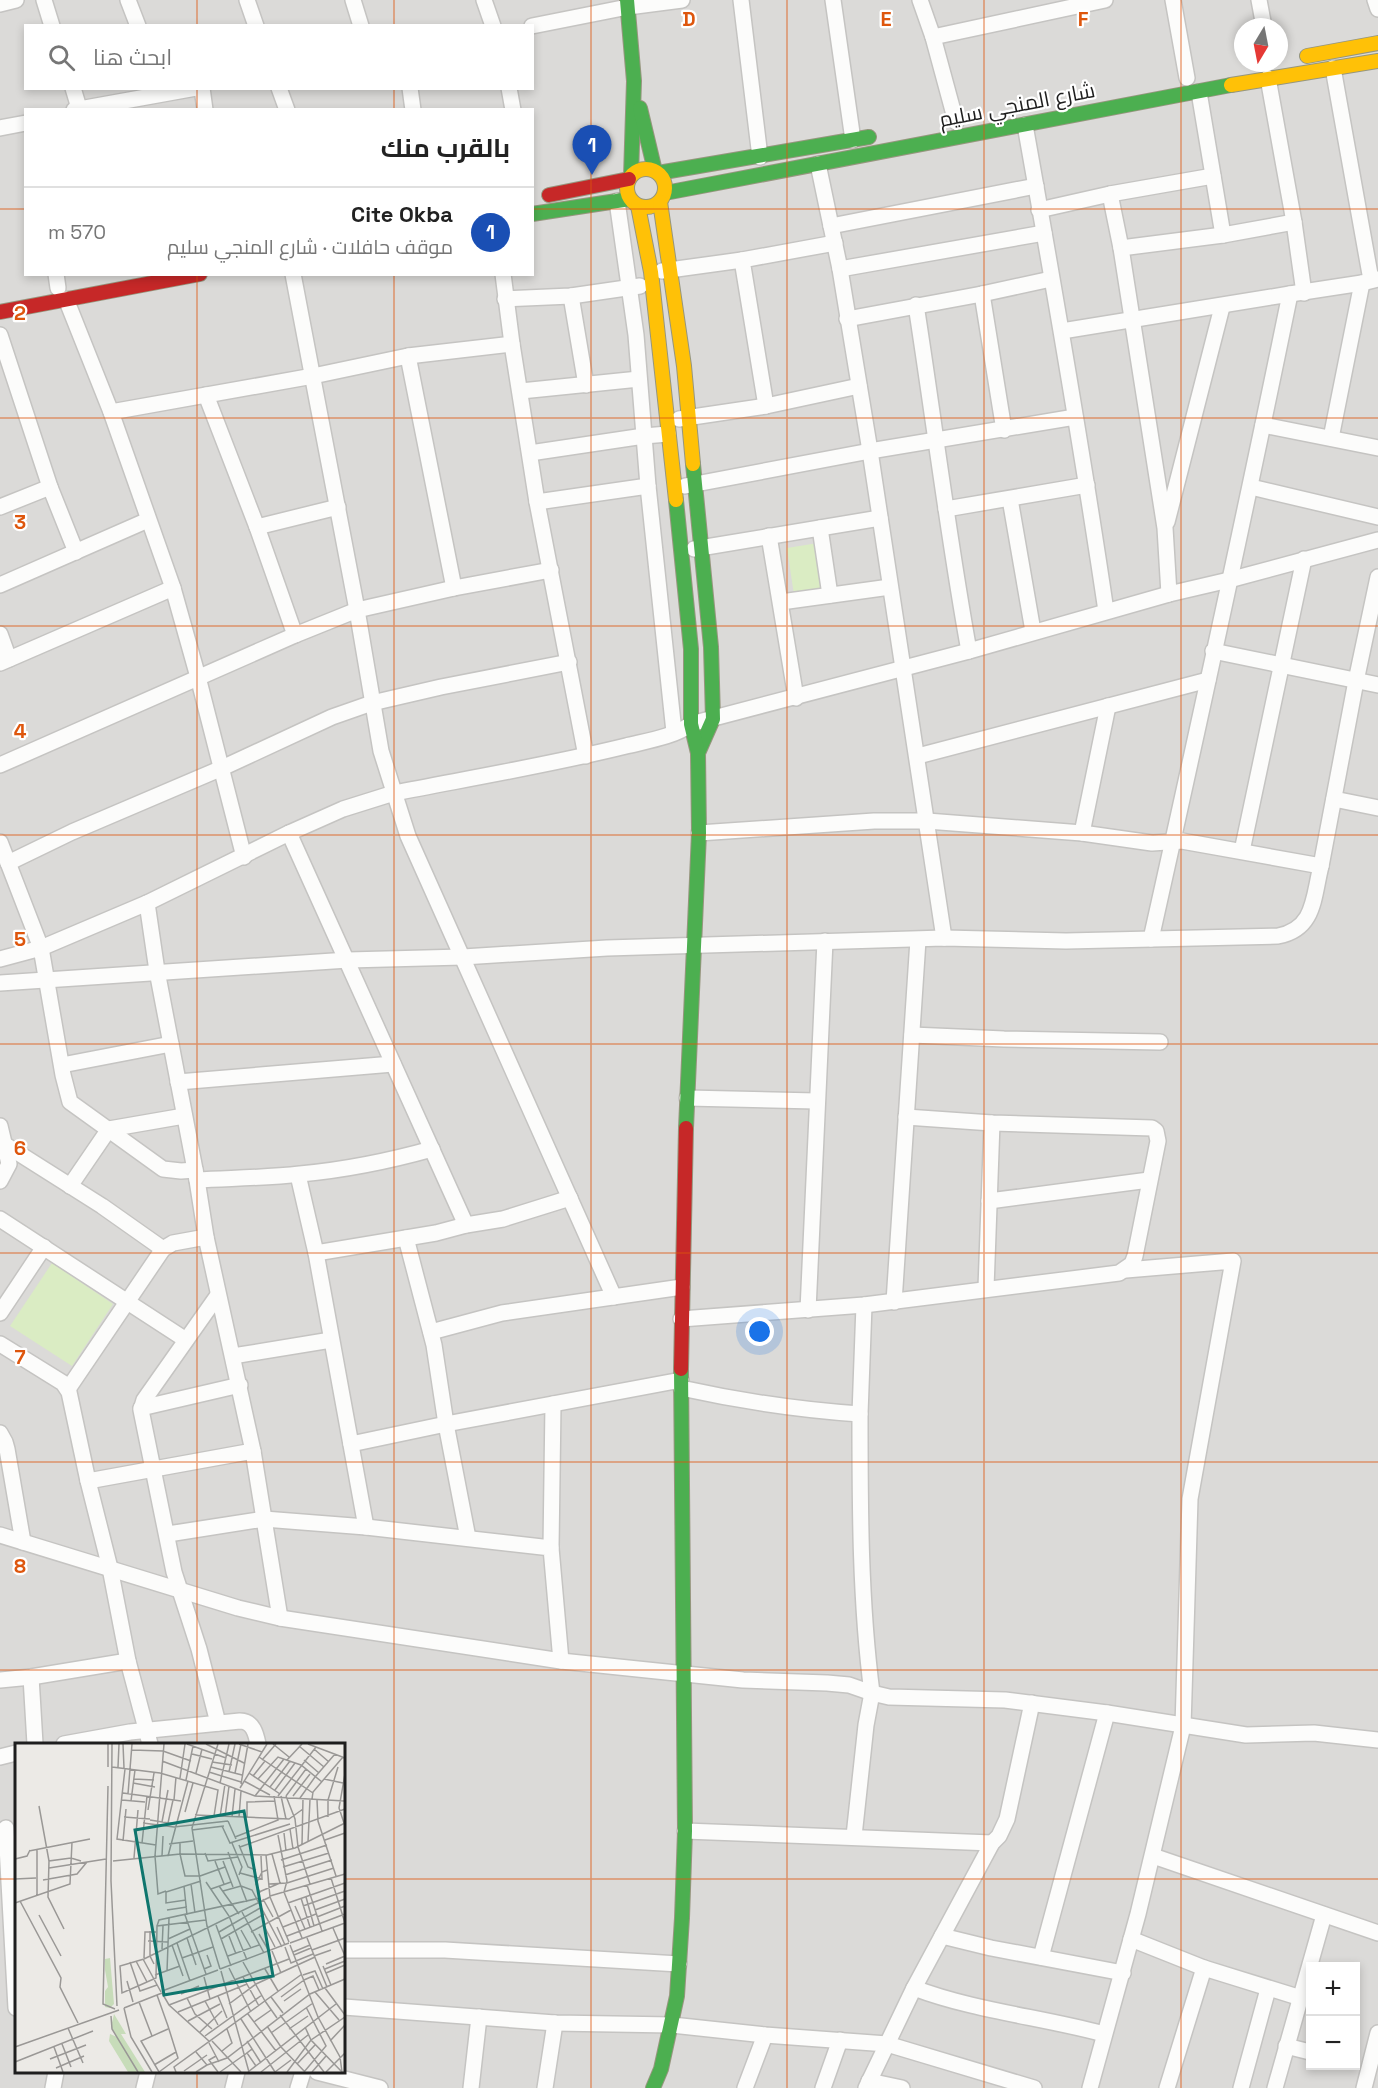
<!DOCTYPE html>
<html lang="ar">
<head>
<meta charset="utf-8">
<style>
  body { margin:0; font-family:"Space Grotesk",Cairo,sans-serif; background:#f6f6f6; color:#222; direction:rtl }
  .controls { position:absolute; right:18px; bottom:18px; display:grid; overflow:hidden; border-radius:0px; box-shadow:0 3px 9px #0003 }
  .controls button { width:54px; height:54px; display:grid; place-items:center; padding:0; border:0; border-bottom:2px solid #e0e0e0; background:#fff; color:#222; font:30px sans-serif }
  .compass { position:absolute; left:1234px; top:18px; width:54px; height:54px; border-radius:50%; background:#fff; box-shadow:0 3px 9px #0003; rotate:190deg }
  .you { position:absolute; left:760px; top:1332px; width:21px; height:21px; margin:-15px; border:4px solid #fff; border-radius:50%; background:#1a73e8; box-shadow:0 0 0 9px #1a73e833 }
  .badge { display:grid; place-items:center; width:39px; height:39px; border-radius:50%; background:#0b8043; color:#fff; font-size:20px; font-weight:700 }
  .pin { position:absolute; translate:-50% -50px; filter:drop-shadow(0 2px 3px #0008) }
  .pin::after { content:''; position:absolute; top:32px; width:21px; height:18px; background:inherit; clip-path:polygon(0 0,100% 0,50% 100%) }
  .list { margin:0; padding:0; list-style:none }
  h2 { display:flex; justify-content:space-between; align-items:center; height:78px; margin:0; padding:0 24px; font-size:26px }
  h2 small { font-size:20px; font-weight:400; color:#767676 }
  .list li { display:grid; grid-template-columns:39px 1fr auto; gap:18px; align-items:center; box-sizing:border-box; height:90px; padding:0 24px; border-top:2px solid #e0e0e0 }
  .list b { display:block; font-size:22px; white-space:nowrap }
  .list p { margin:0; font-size:20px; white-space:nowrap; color:#767676 }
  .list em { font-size:20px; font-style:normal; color:#767676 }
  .icon { flex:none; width:33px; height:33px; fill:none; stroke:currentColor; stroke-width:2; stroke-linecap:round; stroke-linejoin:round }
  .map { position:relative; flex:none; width:1378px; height:2088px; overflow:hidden; direction:ltr }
  .search { position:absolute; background:#fff; box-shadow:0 3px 9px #0003; left:24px; top:24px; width:510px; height:66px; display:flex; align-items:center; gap:15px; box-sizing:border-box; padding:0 21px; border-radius:0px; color:#767676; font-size:22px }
  .panel { position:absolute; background:#fff; box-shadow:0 3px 9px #0003; left:24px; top:108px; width:510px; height:168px; border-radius:0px; direction:rtl }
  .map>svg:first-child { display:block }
</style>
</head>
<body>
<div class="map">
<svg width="1378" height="2088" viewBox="0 0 1378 2088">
  <rect width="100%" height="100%" fill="#eceae6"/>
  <path fill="#dbdad8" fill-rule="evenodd" d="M 0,0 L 1378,0 L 1378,2088 L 0,2088 ZM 26,26 L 532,26 L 532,88 L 26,88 ZM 1243,27 L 1279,27 L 1279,63 L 1243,63 ZM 26,110 L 532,110 L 532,274 L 26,274 ZM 16,1744 L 344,1744 L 344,2072 L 16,2072 ZM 1310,1966 L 1356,1966 L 1356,2066 L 1310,2066 Z"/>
  <g fill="#daecc3">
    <polygon points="818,543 825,591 794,595 787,548"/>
    <polygon points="52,1263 113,1304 72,1366 10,1326"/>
  </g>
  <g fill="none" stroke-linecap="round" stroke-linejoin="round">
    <g stroke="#c5c4c2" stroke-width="18">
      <g id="street">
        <polyline points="44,0 52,26"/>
        <polyline points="128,0 138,26"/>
        <polyline points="247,0 256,26"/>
        <polyline points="353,0 361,26"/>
        <polyline points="484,0 493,26"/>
        <polyline points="741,0 760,157"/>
        <polyline points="833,0 853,140"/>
        <polyline points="920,0 933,37 956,122"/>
        <polyline points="1173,0 1187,78"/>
        <polyline points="1259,0 1264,27"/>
        <polyline points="1375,0 1378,9"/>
        <polyline points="0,4 16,0"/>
        <polyline points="532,26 628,7 682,0"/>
        <polyline points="933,37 1105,0"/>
        <polyline points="1333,68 1371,280"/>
        <polyline points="1268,78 1294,222 1304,293"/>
        <polyline points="73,88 79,108"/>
        <polyline points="202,88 205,110"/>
        <polyline points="279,88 287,110"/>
        <polyline points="410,88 413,110"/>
        <polyline points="509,88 513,110"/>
        <polyline points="1199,92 1223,235"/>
        <polyline points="74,110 196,88"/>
        <path d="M 1025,125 C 1054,287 1082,449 1106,611"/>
        <polyline points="0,128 26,123"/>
        <polyline points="818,164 840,269 870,451 944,938"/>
        <polyline points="1110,194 1121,248 1165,528 1169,594"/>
        <polyline points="617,201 636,335 648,486 674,732"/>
        <polyline points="1039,210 1110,194 1213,176"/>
        <polyline points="831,226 1036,186"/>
        <polyline points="1121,248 1223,235 1294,222"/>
        <polyline points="840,269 1044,233"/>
        <polyline points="662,271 742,260"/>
        <polyline points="56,274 58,288"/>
        <polyline points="293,274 357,610 381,751 408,836 614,1297"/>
        <polyline points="503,274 512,344 537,502 586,756"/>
        <polyline points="982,294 1004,430"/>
        <polyline points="571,296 586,385"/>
        <polyline points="66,299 111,412 173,588 198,677 244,857"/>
        <polyline points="505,299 571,296 640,286"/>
        <path d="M 916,305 C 934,420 948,536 969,651"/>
        <polyline points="847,319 982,294 1051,279"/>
        <polyline points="1062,331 1290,294 1362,283 1378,279"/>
        <polyline points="0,335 50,487 76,552"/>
        <polyline points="408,356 454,588"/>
        <polyline points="521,391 639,379"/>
        <polyline points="206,395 257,527 295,635"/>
        <polyline points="766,406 742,260 835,243"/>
        <polyline points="111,412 313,376 408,356 512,344"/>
        <polyline points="679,419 766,406 859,386"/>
        <polyline points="1263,425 1378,448"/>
        <polyline points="1331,438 1362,283"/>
        <polyline points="530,453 644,436 668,434"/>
        <polyline points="685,486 870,451 1075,417"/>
        <polyline points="1251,487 1378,517"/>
        <polyline points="1010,499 1033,631"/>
        <polyline points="537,502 648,486"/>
        <polyline points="0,507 50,487"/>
        <polyline points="946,509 1087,485"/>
        <polyline points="1167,522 1222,307"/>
        <polyline points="257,527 338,507"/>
        <polyline points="820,528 830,595"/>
        <polyline points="769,536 796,698"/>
        <polyline points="694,549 880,518"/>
        <polyline points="0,585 148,520"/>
        <polyline points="781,602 890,587"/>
        <polyline points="0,634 9,659"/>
        <polyline points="1213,651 1378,685"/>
        <polyline points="0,663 173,588"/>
        <polyline points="918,756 1208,680"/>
        <polyline points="0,765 295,635 357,610 454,588 551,570"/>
        <polyline points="1334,799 1378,808"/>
        <polyline points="289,833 466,1225"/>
        <polyline points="699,833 874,821 927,821 1082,833 1152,843 1182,841 1321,866 1356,681 1378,577"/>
        <polyline points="1082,833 1108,706"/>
        <polyline points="0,842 41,948 63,1075 70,1102 163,1169 181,1171 195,1170"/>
        <polyline points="1242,851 1304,559"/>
        <polyline points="8,863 72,832 222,768 332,717 372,703 441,687 569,662"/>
        <polyline points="147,903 157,971 197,1180 206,1237 253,1451 280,1618"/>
        <path d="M 1151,939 C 1199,724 1246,509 1290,294"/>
        <path d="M 0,959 L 41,948 L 147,903 L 289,833 L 343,809 L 394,793 C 471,778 549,765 626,746 C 646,741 674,737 691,724 L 969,651 L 1169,594 L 1229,580 L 1378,540"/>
        <path d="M 0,983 L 348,960 L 463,957 L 607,948 L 944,938 L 1066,941 L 1278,936 C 1315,929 1313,898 1321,866"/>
        <polyline points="912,1035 1004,1039 1160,1042"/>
        <polyline points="62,1065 171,1044"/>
        <polyline points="178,1082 393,1064"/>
        <polyline points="687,1098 816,1101"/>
        <polyline points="0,1126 9,1164 0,1181"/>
        <polyline points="4,1144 102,1206 163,1249"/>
        <polyline points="298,1175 316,1253 366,1527"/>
        <path d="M 197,1180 C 231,1178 266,1178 300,1174 C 344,1170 389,1161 432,1149"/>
        <polyline points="70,1186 109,1129 184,1116"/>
        <polyline points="989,1201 1149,1180"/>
        <polyline points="0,1219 186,1340"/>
        <polyline points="406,1238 434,1345 446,1424 468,1538"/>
        <polyline points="316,1253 436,1233 466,1225 503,1219 570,1198"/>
        <polyline points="986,1288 992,1123"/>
        <polyline points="894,1302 918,940"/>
        <polyline points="808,1310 825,941"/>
        <polyline points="0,1313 44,1247"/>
        <polyline points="681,1319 864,1305 1119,1273 1132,1264 1135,1256 1158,1141 1156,1131 1152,1128 992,1123 906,1117"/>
        <polyline points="431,1332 502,1313 682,1287"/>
        <polyline points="0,1344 63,1383 69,1392 88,1481 110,1568 128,1661 150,1744"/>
        <polyline points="233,1356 331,1340"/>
        <polyline points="68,1389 163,1249 173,1243 206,1237"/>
        <polyline points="141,1408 240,1385"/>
        <polyline points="860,1414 864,1305"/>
        <polyline points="0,1433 5,1442 7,1449 23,1542"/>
        <polyline points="351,1444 446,1424 681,1380"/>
        <polyline points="88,1481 253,1451"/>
        <polyline points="168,1534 264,1519 366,1527 551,1548 561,1661"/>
        <path d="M 0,1535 L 238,1608 L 280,1618 L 561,1661 L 743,1680 L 827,1683 L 849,1685 L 872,1693 C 860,1601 860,1507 860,1414 C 799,1410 740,1401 681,1388"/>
        <polyline points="551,1548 553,1404"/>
        <polyline points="31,1677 35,1744"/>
        <polyline points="0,1680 31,1677 128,1661"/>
        <polyline points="218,1723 199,1649 174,1572 141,1410 144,1400 218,1295"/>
        <path d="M 64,1744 L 130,1732 L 240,1721 C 253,1721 256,1734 258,1744"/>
        <polyline points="0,1757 16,1753"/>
        <polyline points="6,1828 16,2008"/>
        <polyline points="685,1831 992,1843"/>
        <polyline points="854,1836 866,1725 872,1693 889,1697 1005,1700 1107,1713 1246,1735 1314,1733 1378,1740"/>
        <polyline points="1153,1856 1378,1933"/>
        <polyline points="942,1936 991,1948 1123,1973"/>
        <polyline points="1131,1939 1204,1968 1301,1998"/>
        <polyline points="344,1950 445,1950 679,1964"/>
        <polyline points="1041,1957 1107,1713"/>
        <path d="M 914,1988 C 975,2011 1041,2017 1104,2034"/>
        <polyline points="344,2007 555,2023 672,2025 765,2035 887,2044 1034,2088"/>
        <polyline points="1286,2046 1310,2052"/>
        <polyline points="317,2072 380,2088"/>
        <polyline points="869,2081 902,2088"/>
        <polyline points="53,2088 56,2072"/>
        <polyline points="144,2088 148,2072"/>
        <polyline points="233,2088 237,2072"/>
        <polyline points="298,2088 303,2072"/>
        <polyline points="471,2088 479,2017"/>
        <polyline points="545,2088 555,2023"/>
        <polyline points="745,2088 765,2035"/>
        <polyline points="823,2088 840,2040"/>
        <polyline points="866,2088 914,1988 992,1843 999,1836 1007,1819 1032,1703"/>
        <polyline points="1090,2088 1138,1914 1183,1726 1190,1499 1233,1261 1126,1270"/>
        <polyline points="1167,2088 1204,1968"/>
        <polyline points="1241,2088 1268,1989"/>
        <polyline points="1275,2088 1324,1915"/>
        <polyline points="1364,2088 1378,2033"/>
      </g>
    </g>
    <g stroke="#96967e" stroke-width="16">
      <g id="fast">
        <polyline points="627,0 634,81 631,176"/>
        <polyline points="640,108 655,171"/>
        <polyline points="658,173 869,137"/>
        <polyline points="665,193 1231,85"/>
        <polyline points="532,214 630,199"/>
        <polyline points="693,464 711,647 713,719 698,753"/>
        <polyline points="676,500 691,649 691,724 698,753 699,833 686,1128"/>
        <polyline points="653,2088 661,2069 677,1996 682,1918 685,1831 681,1369"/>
      </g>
    </g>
    <g stroke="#96967e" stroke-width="16">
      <g id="slow">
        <polyline points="1307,56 1378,43"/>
        <polyline points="1231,85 1378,61"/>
        <circle cx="646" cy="188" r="19"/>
        <polyline points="660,202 684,366 693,464"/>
        <polyline points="638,206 651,272 676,500"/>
      </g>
    </g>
    <g stroke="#96967e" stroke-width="16">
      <g id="jam">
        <polyline points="549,195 629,179"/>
        <polyline points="0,312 200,274"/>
        <polyline points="681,1369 686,1128"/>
      </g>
    </g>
    <use href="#street" stroke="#fcfcfb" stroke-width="15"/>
    <use href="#fast" stroke="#4caf50" stroke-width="14"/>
    <use href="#slow" stroke="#ffc107" stroke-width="14"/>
    <use href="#jam" stroke="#c62828" stroke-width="14"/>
  </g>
  <path fill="none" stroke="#de560d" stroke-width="1.5" stroke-opacity="0.55" d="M 197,0 L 197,26M 394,0 L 394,26M 591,0 L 591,2088M 787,0 L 787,2088M 984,0 L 984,2088M 1181,0 L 1181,2088M 197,88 L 197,110M 394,88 L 394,110M 0,209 L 26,209M 532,209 L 1378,209M 197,274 L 197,1744M 394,274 L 394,2088M 0,418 L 1378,418M 0,626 L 1378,626M 0,835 L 1378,835M 0,1044 L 1378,1044M 0,1253 L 1378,1253M 0,1462 L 1378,1462M 0,1670 L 1378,1670M 0,1879 L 16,1879M 344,1879 L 1378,1879M 197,2072 L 197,2088"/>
  <g text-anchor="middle" stroke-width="4.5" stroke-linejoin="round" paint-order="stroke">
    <g font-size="21" fill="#1e1e1e" stroke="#fff">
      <text transform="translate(1017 105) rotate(-11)" y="7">شارع المنجي سليم</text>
    </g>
  </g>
  <g transform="translate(15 1743)">
    <rect width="330" height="330" fill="#eceae6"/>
    <path d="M 95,215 L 99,261 L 95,265 L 90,264 L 90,248 L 93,244 L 90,227 L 90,216 ZM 99,271 L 111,291 L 106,291 L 130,329 L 113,329 L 94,298 L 95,291 L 102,294 L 96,284 Z" fill="#c7dcb9"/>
    <path fill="none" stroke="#9a9896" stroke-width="1.5" d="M 93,1 L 93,24M 97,1 L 96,138 L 102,263M 108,1 L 109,25M 149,1 L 140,113 L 143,151 L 151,148M 172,1 L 211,15M 191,1 L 229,20M 203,1 L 177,85 L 192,183 L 205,226M 224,1 L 247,9M 258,1 L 274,14M 293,1 L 330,15M 284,3 L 309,24M 299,6 L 314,19M 117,7 L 148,8 L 176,18M 177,11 L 197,16M 244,14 L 298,50M 247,17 L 261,1M 272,17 L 287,1M 289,17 L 304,30M 147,18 L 240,53 L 330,58M 197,19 L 217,22M 97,24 L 145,30 L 203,47 L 199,73M 103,24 L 104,1M 196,24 L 227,32M 110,26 L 102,96 L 141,102M 194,29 L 226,39M 214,29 L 220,1M 181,30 L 187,6M 220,30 L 226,1M 234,30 L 265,51M 238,33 L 250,18M 300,34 L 320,11M 165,35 L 170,1M 119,36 L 139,37M 243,36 L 263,14 L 286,22 L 307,39M 309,36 L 328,40M 171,37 L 178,3M 229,38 L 255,52M 118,40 L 140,44M 205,40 L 214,1M 226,41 L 233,1M 93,43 L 88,261 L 100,266M 255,44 L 275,18M 225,45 L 252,1M 260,47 L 280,20M 108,50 L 166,58M 113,51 L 117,1M 240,53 L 269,16M 263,53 L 301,4M 266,53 L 271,76M 271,53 L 280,76 L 283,104M 271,53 L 291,26M 278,53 L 295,31M 285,55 L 300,34M 297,56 L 298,49 L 328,14M 107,57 L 130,59M 159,57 L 161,34M 302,57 L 303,78 L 321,133M 116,58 L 120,27M 24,63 L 34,118M 133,67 L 139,30M 170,69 L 178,40M 180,72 L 274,76 L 288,66M 109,74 L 135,76M 205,74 L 210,41M 210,74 L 214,43M 217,74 L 220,46M 224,74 L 226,48M 313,74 L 313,57 L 323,24M 232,75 L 232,59 L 260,58M 135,77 L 160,81M 213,78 L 221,96M 147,79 L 153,47M 128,80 L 159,84 L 213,78M 153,80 L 158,57M 329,80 L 324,65 L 330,31M 207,83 L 215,100 L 275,81M 275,86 L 278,106M 177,87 L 209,83M 269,90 L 271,108M 263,92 L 272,138 L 269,149 L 287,195M 220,94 L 263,77 L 259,53M 310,97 L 330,90M 108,98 L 111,66M 293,99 L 295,56M 127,100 L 132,53M 217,100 L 227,124 L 224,132M 154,101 L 178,98M 224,102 L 233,124 L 241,127M 287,102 L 288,55M 225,104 L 330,66M 283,104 L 295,141M 14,108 L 75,96M 213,109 L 232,159M 190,110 L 193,118 L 223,114M 251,112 L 255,154 L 274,199M 147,113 L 148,93M 153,113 L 173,38M 119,115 L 123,67M 0,116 L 12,113 L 15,107M 266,117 L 312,102M 98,118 L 165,111 L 165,100M 200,118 L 209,141M 208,118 L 218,144M 268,124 L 314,110M 34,125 L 91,116M 225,130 L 247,136 L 246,113M 270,132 L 317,117M 185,133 L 170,133 L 165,111 L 252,112 L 280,105 L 330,80M 185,133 L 210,124M 316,135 L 330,180M 0,136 L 21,135M 28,137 L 62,131 L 72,119M 191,139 L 214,173 L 232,217M 176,141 L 180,170M 254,141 L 272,140 L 319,125M 292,142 L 307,188M 169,143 L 172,172M 204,143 L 224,171M 226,143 L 237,147 L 267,204M 196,146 L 216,139M 208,148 L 226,143M 244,149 L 265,140 L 257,111M 245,150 L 241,141 L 247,129 L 252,127M 22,152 L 22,106M 255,153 L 330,131M 291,154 L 299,183M 286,155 L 295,184M 248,156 L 258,174M 171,157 L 151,160 L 151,149 L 186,138M 5,158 L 46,235 L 45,244 L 63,280M 0,160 L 55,141 L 57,99M 273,160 L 330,140M 280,163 L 290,186M 288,163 L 330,148M 152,167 L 172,164M 300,167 L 330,156M 227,169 L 249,210M 24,172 L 46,213M 170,172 L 191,231M 302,174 L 330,163M 248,181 L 260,204M 201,182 L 216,223M 142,183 L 144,177 L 245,155M 262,184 L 270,202M 268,184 L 301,171M 49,186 L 33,154 L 34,118 L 56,115 L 66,118M 226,187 L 236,205M 135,188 L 135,213 L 139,221M 204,189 L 245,165M 236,189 L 276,167M 244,191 L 254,208M 214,193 L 221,211M 272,193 L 330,171M 172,195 L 181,222M 292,195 L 312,244M 153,196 L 175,186M 206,196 L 249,171M 133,198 L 153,199M 162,200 L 175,238M 275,200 L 330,180M 157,202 L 168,233M 275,202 L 303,274 L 325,314 L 327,329M 270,204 L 276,220 L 298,211M 147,206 L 148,183M 297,207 L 330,195M 257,208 L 266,230M 278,209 L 295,202M 279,212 L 296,205M 213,213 L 244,202M 299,213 L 316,207M 129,215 L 130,189 L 141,189M 167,215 L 198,204M 128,216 L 146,249M 121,218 L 132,239M 115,219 L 125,248 L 142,242M 228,219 L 250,258M 311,221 L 330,213 L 318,185M 308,223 L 316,242M 214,225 L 236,269M 189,226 L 196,223 L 192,212M 205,226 L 274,200M 250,226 L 263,248M 310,226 L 330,218M 152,228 L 154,175M 206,228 L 234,329M 311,230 L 330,222M 140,232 L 165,223M 288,232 L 300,228 L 308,246M 189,234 L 195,256M 228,234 L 244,263M 289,237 L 298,233 L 304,247M 112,238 L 118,259M 123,243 L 107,250 L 105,223 L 129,216 L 255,154M 123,243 L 141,235 L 142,183 L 191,177M 310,245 L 330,272M 147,248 L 203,227M 300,249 L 324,277M 147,250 L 154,262 L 195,299M 166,251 L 184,243M 142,252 L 153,283 L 163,315 L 144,329 L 126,298 L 153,286M 203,253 L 212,275M 256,254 L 268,270M 266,254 L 289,237M 172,255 L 180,271 L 197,286M 190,258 L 203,282M 250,258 L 262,275M 269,258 L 286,246M 124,259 L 137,293M 214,261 L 241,241 L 300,214M 154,262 L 274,216M 109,265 L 147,250M 109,265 L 116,294 L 137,329M 163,269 L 232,241M 233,271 L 261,308M 265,272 L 309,329M 96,273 L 97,286 L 123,329M 226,276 L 260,329M 173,278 L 205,261M 239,279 L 256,267M 252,283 L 266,304M 290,284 L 296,297 L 327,329M 53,285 L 68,320M 274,286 L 293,273M 185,289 L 207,268M 256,290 L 298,260M 190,293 L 247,252M 197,298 L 226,329M 232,298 L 246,320M 315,298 L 330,282M 194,300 L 204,319M 47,301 L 56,324M 0,304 L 104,267M 39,304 L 48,329M 266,304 L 290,329M 237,306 L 232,310 L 241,323M 207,308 L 217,300 L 212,286M 181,309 L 192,322 L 181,329M 201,313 L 194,317 L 203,329M 35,316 L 71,302M 0,319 L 78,288M 282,321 L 300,302M 139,322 L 161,309M 192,322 L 212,315 L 295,251 L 330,236M 41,325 L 69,313M 169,328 L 192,312M 161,329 L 159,324 L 287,231M 205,329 L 232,310M 233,329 L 321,261M 246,329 L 293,292M 260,329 L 276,317M 272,329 L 296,297 L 330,274M 289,329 L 311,303 L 291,264M 297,329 L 311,313M 311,329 L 330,310"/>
    <path fill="#0f766e" fill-opacity="0.15" stroke="#0f766e" stroke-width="3" d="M 229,68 L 258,233 L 149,252 L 120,87 Z"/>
    <rect width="330" height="330" fill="none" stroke="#1e1e1e" stroke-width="3"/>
  </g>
  <g font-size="20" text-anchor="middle" font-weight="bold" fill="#de560d" stroke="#fff" stroke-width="4.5" stroke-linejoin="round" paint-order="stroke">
    <text x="689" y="26">D</text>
    <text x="886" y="26">E</text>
    <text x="1083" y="26">F</text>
    <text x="20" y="320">2</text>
    <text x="20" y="529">3</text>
    <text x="20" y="738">4</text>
    <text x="20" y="946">5</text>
    <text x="20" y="1155">6</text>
    <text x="20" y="1364">7</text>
    <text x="20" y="1573">8</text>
  </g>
</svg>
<div class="controls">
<button>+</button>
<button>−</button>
</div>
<svg class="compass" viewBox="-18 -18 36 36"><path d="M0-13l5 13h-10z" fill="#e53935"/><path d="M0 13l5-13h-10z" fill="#767676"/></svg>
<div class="you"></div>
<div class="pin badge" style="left:592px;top:175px;background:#1a4fb4">1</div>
<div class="search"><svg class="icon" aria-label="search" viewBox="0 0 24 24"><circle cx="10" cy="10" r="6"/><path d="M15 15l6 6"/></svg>ابحث هنا</div>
<section class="panel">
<h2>بالقرب منك<small></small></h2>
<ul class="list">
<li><span class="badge" style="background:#1a4fb4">1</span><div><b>Cite Okba</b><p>موقف حافلات · شارع المنجي سليم</p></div><em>570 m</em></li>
</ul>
</section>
</div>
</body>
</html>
